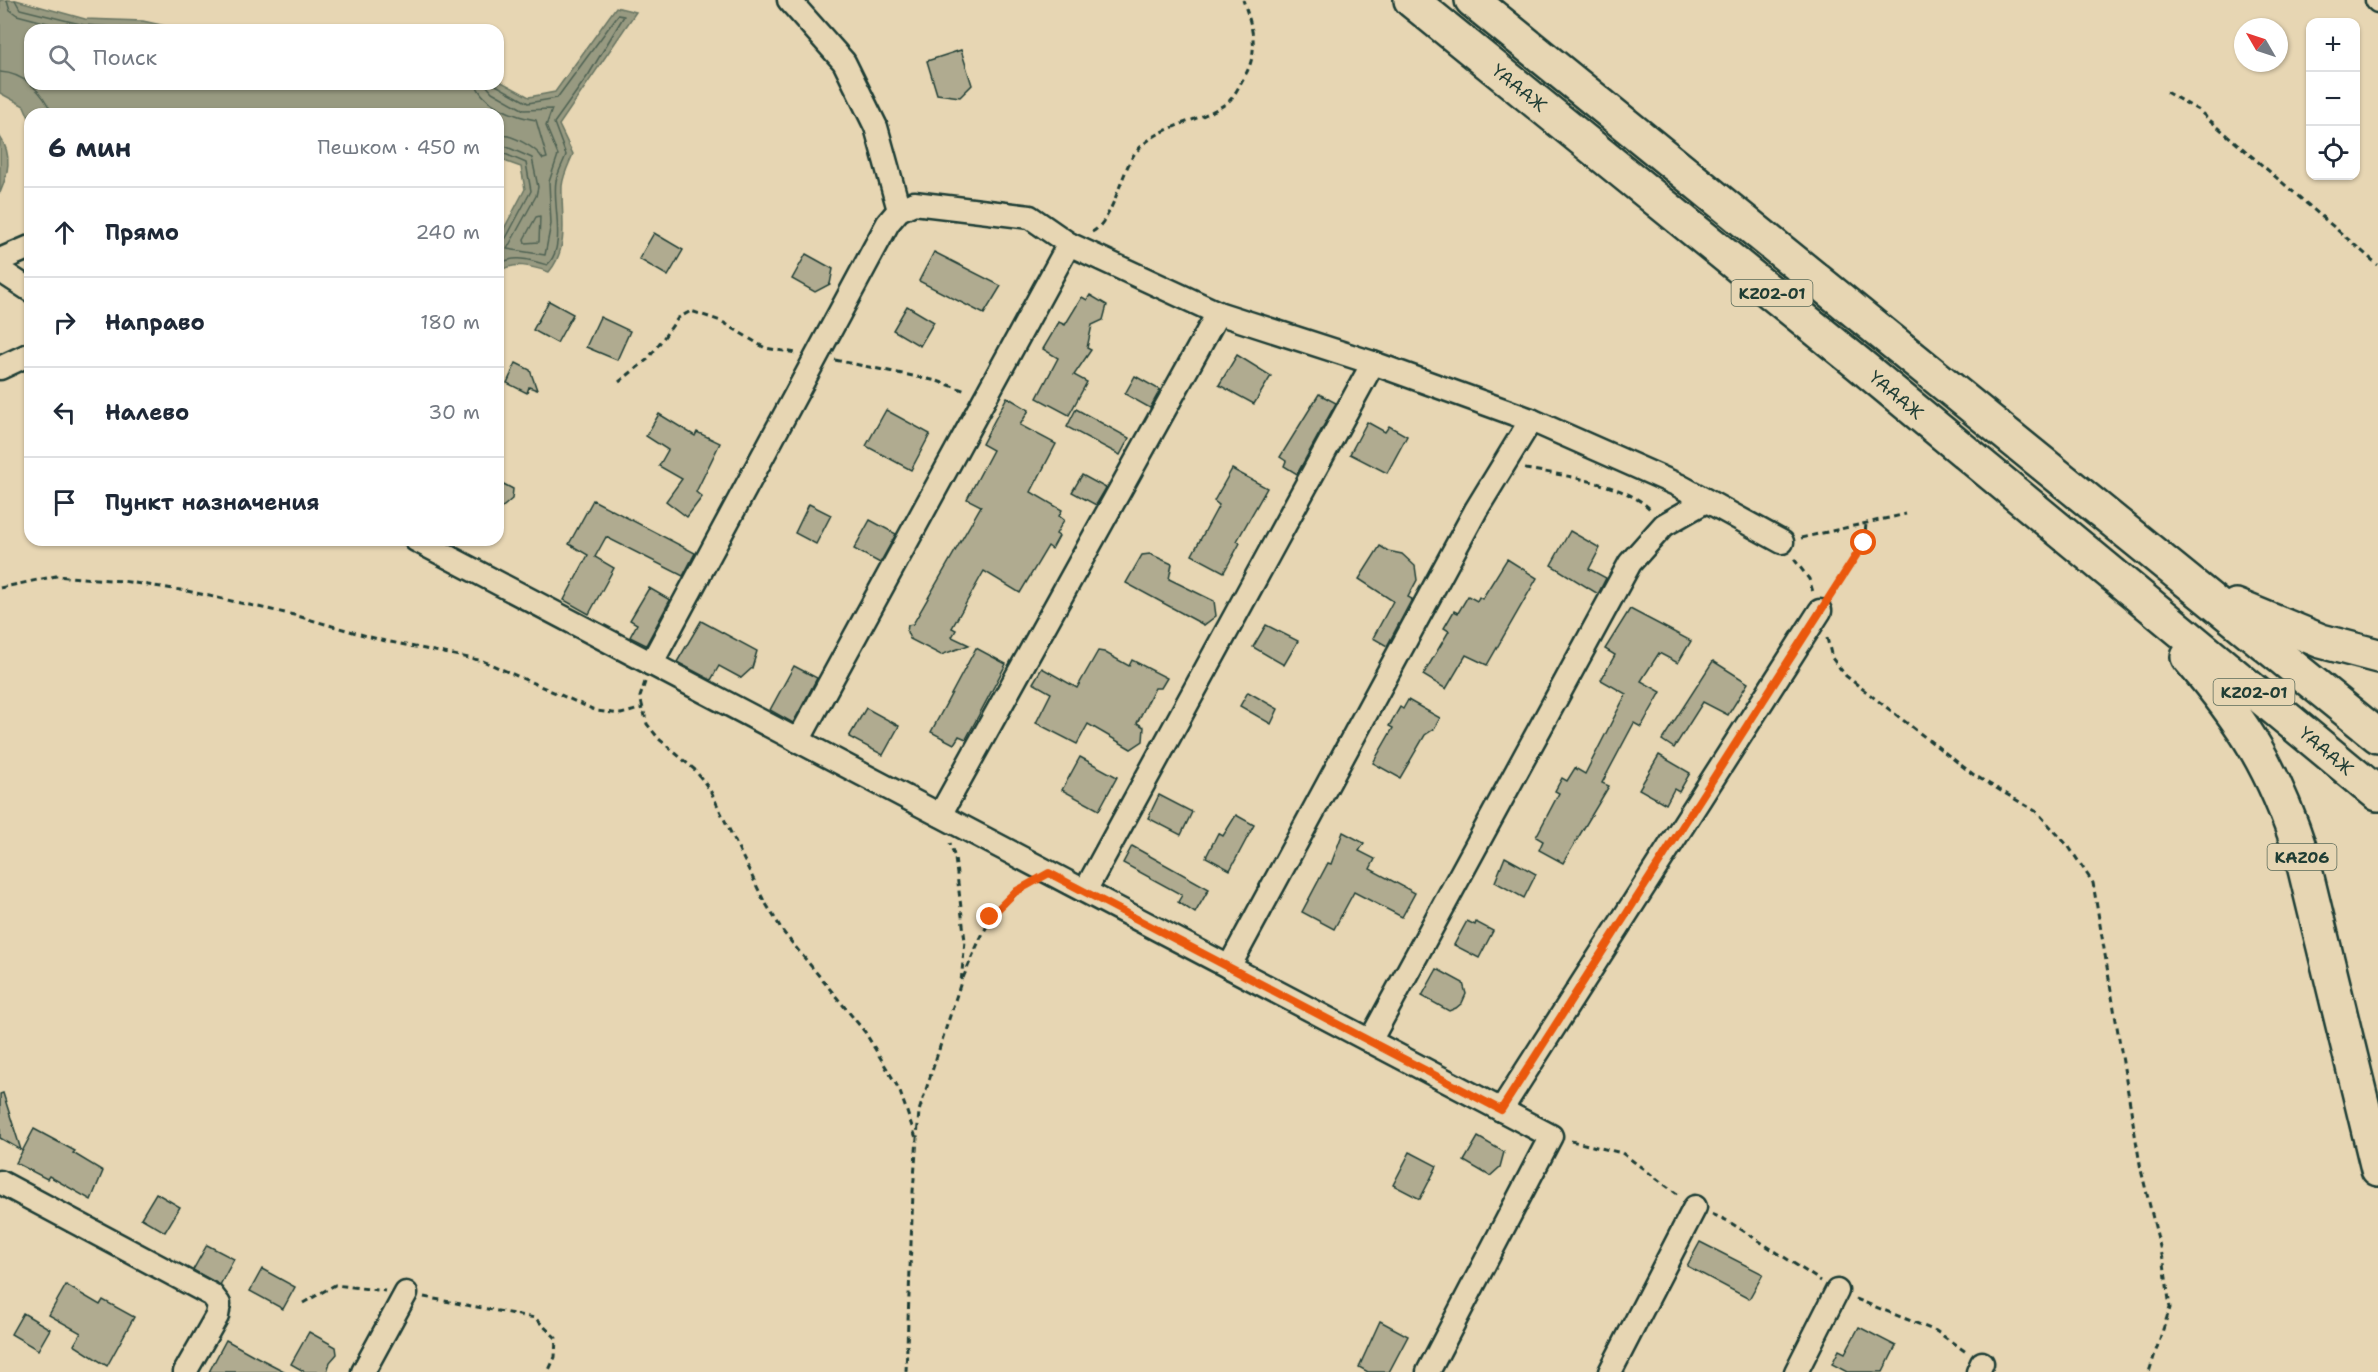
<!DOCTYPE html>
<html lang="ru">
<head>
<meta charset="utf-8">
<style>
  body { margin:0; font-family:"Shantell Sans",sans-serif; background:#f2f2f3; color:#1f2937 }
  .controls { position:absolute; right:18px; top:18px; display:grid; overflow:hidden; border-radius:12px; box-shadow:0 2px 4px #0004 }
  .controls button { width:54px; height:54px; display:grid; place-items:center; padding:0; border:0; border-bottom:2px solid #e0e1e3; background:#fff; color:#1f2937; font:30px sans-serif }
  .compass { position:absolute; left:2234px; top:18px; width:54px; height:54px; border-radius:50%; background:#fff; box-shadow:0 2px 4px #0004; rotate:309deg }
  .stop { position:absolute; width:18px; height:18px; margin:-14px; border:4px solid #ea580c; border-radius:50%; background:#fff }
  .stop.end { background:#ea580c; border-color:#fff; box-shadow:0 2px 6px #0008 }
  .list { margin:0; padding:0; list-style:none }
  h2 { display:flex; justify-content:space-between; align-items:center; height:78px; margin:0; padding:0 24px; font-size:26px }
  h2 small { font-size:20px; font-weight:400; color:#747a83 }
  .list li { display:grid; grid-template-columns:39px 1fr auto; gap:18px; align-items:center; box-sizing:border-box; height:90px; padding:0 24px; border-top:2px solid #e0e1e3 }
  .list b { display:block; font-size:22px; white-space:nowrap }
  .list em { font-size:20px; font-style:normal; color:#747a83 }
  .icon { flex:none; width:33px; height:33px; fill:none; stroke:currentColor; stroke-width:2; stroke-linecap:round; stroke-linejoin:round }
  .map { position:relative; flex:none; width:2378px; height:1372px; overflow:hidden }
  .search { position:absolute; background:#fff; box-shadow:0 2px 4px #0004; left:24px; top:24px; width:480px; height:66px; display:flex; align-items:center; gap:15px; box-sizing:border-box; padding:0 21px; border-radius:18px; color:#747a83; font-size:22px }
  .panel { position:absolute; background:#fff; box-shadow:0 2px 4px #0004; left:24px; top:108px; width:480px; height:438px; border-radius:18px }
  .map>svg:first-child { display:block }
</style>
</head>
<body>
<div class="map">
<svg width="2378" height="1372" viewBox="0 0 2378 1372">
  <rect width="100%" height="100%" fill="#e7d6b3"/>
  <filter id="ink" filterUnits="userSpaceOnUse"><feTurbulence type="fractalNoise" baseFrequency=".0167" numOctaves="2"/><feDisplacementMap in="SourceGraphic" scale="12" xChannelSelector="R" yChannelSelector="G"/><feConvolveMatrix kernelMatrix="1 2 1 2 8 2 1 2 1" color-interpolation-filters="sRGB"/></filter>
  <g filter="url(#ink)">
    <g fill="#989a81" stroke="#687562" stroke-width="1.5">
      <path d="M 0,0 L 16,0 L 85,19 L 143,21 L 184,30 L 30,30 L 30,84 L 498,84 L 498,80 L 529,97 L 555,92 L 616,7 L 636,12 L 559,125 L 573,154 C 569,164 563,175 562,186 C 561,216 570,247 549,272 C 531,266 514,261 498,272 L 498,240 L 525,189 L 521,167 L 507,162 L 498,155 L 498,114 L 30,114 L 30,120 L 24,106 L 0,93 Z"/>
      <path d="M 0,137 C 13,155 8,174 0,193 Z"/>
    </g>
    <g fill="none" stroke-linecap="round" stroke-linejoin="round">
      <g stroke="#4f6253" stroke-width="1.5">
        <polyline points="7,0 10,10 17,15 74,30"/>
        <polyline points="15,0 20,9 84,25 156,30"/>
        <path d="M 0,72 C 24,73 44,93 52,114"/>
        <path d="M 476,84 C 483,105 516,117 536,120 L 547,158 L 543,159 C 536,147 512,135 498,134"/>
        <polyline points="485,84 492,92 524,110 552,109 546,126 558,155 549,182 551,224 545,255 507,249 536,196 538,187 532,158 498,143"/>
        <path d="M 494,84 L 528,103 L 557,98 L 618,15 L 624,16 L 589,74 L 554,123 L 566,155 C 563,163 558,172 556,181 C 552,204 567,247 547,265 C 531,260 513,254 498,265"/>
        <polyline points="498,151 526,163 531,191 506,238 498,241"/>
        <polygon points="540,216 539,242 525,243 524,239 536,217"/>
      </g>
    </g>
    <g fill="#b0ab90" stroke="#1f3d34" stroke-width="1.5">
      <polygon points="961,50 972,85 960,97 937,94 927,61"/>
      <polygon points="654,233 683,250 668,276 639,259"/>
      <polygon points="934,252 1001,286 984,314 919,281"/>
      <polygon points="806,254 833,269 830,284 815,292 792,279"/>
      <polygon points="1090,295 1107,305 1103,320 1092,325 1087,348 1091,350 1074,375 1087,382 1069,415 1037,398 1058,358 1043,349 1059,322 1065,325 1082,297 1087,300"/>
      <polygon points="549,301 573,314 557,343 533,330"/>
      <polygon points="907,306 934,322 920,346 893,330"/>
      <polygon points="600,317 630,331 617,360 586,347"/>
      <polygon points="1237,355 1271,376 1254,404 1219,385"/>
      <polygon points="516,363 530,370 537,390 529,387 527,393 507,383"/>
      <polygon points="1135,376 1160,390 1150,408 1125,394"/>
      <polygon points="1319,394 1336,403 1297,474 1284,466 1286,461 1280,457"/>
      <polygon points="1007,397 1029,410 1020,425 1056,444 1031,492 1062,510 1059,516 1064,520 1056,534 1059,536 1052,549 1048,546 1020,593 984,571 952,628 956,630 952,637 969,645 941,655 910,639 907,632 908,625 913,624 981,506 967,499 993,450 982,444"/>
      <polygon points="1076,409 1129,438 1120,455 1067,427"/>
      <polygon points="886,410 930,434 911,470 866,446"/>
      <polygon points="659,414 695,436 697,432 720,443 696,492 702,497 687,517 666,501 682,479 659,466 668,450 646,436"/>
      <polygon points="1367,422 1385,432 1389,426 1407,436 1387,473 1350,454"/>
      <polygon points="1232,469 1267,488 1237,541 1240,543 1224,572 1192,555 1219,505 1214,501"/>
      <polygon points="1082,475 1106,488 1096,505 1072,492"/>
      <polygon points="498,481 513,489 512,499 498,511"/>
      <polygon points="593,500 695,553 683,576 606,537 595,557 614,568 589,614 564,600 588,555 569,544"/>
      <polygon points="809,504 831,515 816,544 795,533"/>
      <polygon points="870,520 896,534 880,563 854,549"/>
      <polygon points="1570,531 1600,548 1589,569 1606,578 1598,594 1551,565"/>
      <polygon points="1380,546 1388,551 1402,554 1415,566 1417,580 1408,597 1412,599 1387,646 1373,638 1393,601 1359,579"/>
      <polygon points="1150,554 1172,564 1169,579 1214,601 1216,616 1204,625 1126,583 1142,555"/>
      <polygon points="1507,559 1537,578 1487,665 1466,655 1446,689 1423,675 1449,631 1444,628 1454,611 1458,613 1468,596 1477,601 1479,597 1482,599"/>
      <polygon points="649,588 670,600 646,645 630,637 637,624 630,620"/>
      <polygon points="1630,609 1691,641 1678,663 1659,653 1641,681 1661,692 1641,727 1634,723 1602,783 1609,786 1563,863 1539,850 1543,841 1536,837 1559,793 1555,791 1562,778 1567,781 1575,768 1585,774 1626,694 1601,680 1615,655 1605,649"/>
      <polygon points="701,621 757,651 752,668 741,678 719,666 711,680 677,662"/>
      <polygon points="1266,625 1298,641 1284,665 1253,647"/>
      <polygon points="976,648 1006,664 966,739 959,736 954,744 931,732"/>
      <polygon points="1098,651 1104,652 1129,666 1132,660 1167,678 1161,688 1155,688 1137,723 1144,727 1143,741 1131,749 1088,724 1077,744 1036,723 1051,693 1033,683 1042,668 1077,688"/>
      <polygon points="1713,661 1748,683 1728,715 1703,702 1674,748 1662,740"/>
      <polygon points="794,666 817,678 793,723 770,710"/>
      <polygon points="1248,692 1278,709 1271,724 1240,706"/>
      <polygon points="1408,700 1440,718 1434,729 1425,735 1400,778 1373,763 1393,728 1389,726 1400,707 1403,709"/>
      <polygon points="866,708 899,726 883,755 849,737"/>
      <polygon points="1659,755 1690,773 1679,792 1674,789 1666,804 1639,789"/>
      <polygon points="1080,757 1117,777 1099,810 1062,790"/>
      <polygon points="1159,795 1192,812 1181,835 1148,818"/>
      <polygon points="1236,815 1254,825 1230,870 1206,857 1218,833 1223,836"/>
      <polygon points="1343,832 1364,843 1359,851 1375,859 1370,869 1415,893 1402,917 1354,892 1334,929 1302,912 1328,863 1331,864"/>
      <polygon points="1132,846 1209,889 1195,913 1178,902 1182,895 1123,863"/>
      <polygon points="1505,857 1536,874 1524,898 1495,882"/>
      <polygon points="1467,921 1475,925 1476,922 1493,931 1479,958 1454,945"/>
      <polygon points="1437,969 1463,983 1466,994 1462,1003 1456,1008 1449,1011 1422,996"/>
      <polygon points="3,1093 21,1150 0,1138 0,1094"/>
      <polygon points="34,1129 75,1151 73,1153 103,1171 91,1200 49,1176 47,1179 16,1163"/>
      <polygon points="1478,1137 1504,1152 1500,1167 1490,1176 1464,1161"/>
      <polygon points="1410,1152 1437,1166 1420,1199 1393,1185"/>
      <polygon points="156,1193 180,1207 165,1232 141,1218"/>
      <polygon points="1700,1242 1763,1274 1749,1299 1687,1266"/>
      <polygon points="207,1245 234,1259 220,1285 193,1270"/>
      <polygon points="262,1269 295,1287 283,1309 250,1291"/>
      <polygon points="66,1285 100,1305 103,1300 134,1317 107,1366 74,1345 81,1333 49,1315"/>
      <polygon points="23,1313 50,1329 38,1350 11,1334"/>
      <polygon points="1380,1321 1408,1336 1389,1372 1368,1372 1359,1367"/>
      <polygon points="1859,1327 1896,1346 1883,1372 1847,1372 1832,1364 1839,1350 1845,1353"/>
      <polygon points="309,1332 336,1347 337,1354 330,1362 327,1372 305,1372 291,1364"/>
      <polygon points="226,1340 253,1355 286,1372 209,1372"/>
    </g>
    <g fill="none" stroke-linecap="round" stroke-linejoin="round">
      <g stroke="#1f3d34" stroke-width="27">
        <g id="minor">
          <polyline points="789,0 844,62 876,127 899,210"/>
          <polyline points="2377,0 2378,1"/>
          <polyline points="30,247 2,259 1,271 30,290"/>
          <polyline points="0,368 30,354"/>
          <polyline points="416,540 1551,1136 1428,1372"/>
          <polyline points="651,664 888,223 899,210 914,203 1030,217 1069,244 1218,313 1373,363 1531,420 1678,485 1782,542"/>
          <polyline points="798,741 1069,244"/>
          <polyline points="940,815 1218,313"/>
          <polyline points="1085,891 1373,363"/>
          <polyline points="1229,967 1476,510 1531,420"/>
          <polyline points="1370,1041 1630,563 1664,525 1706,501"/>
          <polyline points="1501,1110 1820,611"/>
          <polyline points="0,1182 212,1295 219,1304 217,1316 185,1372"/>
          <polyline points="363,1372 406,1293"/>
          <polyline points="1610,1372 1695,1207"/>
          <polyline points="1796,1372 1837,1291"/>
          <polyline points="1978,1372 1982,1363"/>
        </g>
      </g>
      <g stroke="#1f3d34" stroke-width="38">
        <g id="motorway">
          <polyline points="1411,0 1859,364 2378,794"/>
          <polyline points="1472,0 2378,736"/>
          <polyline points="2236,606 2321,641 2378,656"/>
          <path d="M 2188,657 C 2245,723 2274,770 2301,853 L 2378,1169"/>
        </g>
      </g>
      <g stroke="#1f3d34" stroke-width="3" stroke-dasharray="6 4.5" stroke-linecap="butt">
        <polyline points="2166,92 2198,110 2378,265"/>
        <path d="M 1092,232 C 1112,222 1121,175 1133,156 C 1155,124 1199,124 1228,102 C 1234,97 1239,86 1243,79 C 1260,52 1253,28 1243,0"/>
        <polyline points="835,360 937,381 966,391"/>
        <polyline points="619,382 648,359 678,318 691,311 721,321 765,348 796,353"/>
        <path d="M 1525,469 C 1559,474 1627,484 1651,510"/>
        <polyline points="1801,538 1906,514"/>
        <polyline points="1794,559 1809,579 1813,592"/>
        <polyline points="0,588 56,576 122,581 187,591 294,615 381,640 483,661 597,711 621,714 643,708"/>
        <polyline points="1831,595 1864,543 1866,524"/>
        <polyline points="1827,638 1832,658 1846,676 1974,775 2037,812 2069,847 2093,883 2141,1170 2164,1263 2170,1308 2149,1372"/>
        <polyline points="645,682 640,697 647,724 659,739 695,770 710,790 763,899 784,933 865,1032 899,1089 916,1138"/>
        <path d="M 963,978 C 980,939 990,907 1028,885"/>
        <polyline points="1571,1141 1622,1153 1680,1196"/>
        <polyline points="1712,1214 1728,1221 1821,1281"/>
        <polyline points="424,1297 535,1318 556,1338 555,1357 548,1372"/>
        <polyline points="1856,1299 1936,1331 1966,1352"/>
        <polyline points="303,1303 335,1285 385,1291"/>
        <polyline points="906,1372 913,1192 919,1111 961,982 965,941 955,858 950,843"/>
      </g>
      <use href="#minor" stroke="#e7d6b3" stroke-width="22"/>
      <use href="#motorway" stroke="#e7d6b3" stroke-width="33"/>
    </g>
  </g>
  <g fill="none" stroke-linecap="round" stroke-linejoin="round" filter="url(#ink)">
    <polyline stroke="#ea580c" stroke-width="8" points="990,917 1015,892 1049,873 1501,1110 1864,543"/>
  </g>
  <g text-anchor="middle" stroke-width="6" stroke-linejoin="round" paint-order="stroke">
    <g fill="#e7d6b3" stroke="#5b6b5a" stroke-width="1.5">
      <rect x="1731.5" y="280" width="81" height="26" rx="4.5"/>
      <rect x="2213.5" y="679" width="81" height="26" rx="4.5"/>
      <rect x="2267.5" y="844" width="69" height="26" rx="4.5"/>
    </g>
    <g font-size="16" font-weight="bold" fill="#1f3d34">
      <text x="1772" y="299">KZ02-01</text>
      <text x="2254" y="698">KZ02-01</text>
      <text x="2302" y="863">KАZ06</text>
    </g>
    <g font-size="18" fill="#1f3d34" stroke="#e7d6b3">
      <text transform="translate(1519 88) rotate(39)" y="6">ҮАААЖ</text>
      <text transform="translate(1896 395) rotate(40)" y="6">ҮАААЖ</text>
      <text transform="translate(2326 751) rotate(40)" y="6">ҮАААЖ</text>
    </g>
  </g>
</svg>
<div class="controls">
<button>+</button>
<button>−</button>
<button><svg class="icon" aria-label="locate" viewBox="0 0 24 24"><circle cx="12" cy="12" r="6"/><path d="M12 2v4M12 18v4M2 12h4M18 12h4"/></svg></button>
</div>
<svg class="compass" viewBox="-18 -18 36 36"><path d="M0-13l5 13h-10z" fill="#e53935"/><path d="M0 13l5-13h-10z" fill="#747a83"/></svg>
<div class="stop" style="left:1864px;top:543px"></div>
<div class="stop end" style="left:990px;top:917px"></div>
<div class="search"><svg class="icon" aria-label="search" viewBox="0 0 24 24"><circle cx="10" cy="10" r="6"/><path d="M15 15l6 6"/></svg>Поиск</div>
<section class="panel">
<h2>6 мин<small>Пешком · 450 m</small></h2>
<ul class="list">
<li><svg class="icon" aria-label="ahead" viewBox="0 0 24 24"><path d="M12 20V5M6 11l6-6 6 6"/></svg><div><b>Прямо</b></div><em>240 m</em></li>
<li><svg class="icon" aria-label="right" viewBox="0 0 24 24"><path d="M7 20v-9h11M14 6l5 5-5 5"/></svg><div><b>Направо</b></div><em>180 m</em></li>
<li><svg class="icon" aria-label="left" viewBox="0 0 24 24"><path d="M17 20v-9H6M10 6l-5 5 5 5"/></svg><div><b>Налево</b></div><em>30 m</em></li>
<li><svg class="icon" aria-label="arrive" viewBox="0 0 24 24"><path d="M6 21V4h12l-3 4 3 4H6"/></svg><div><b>Пункт назначения</b></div></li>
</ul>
</section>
</div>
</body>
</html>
